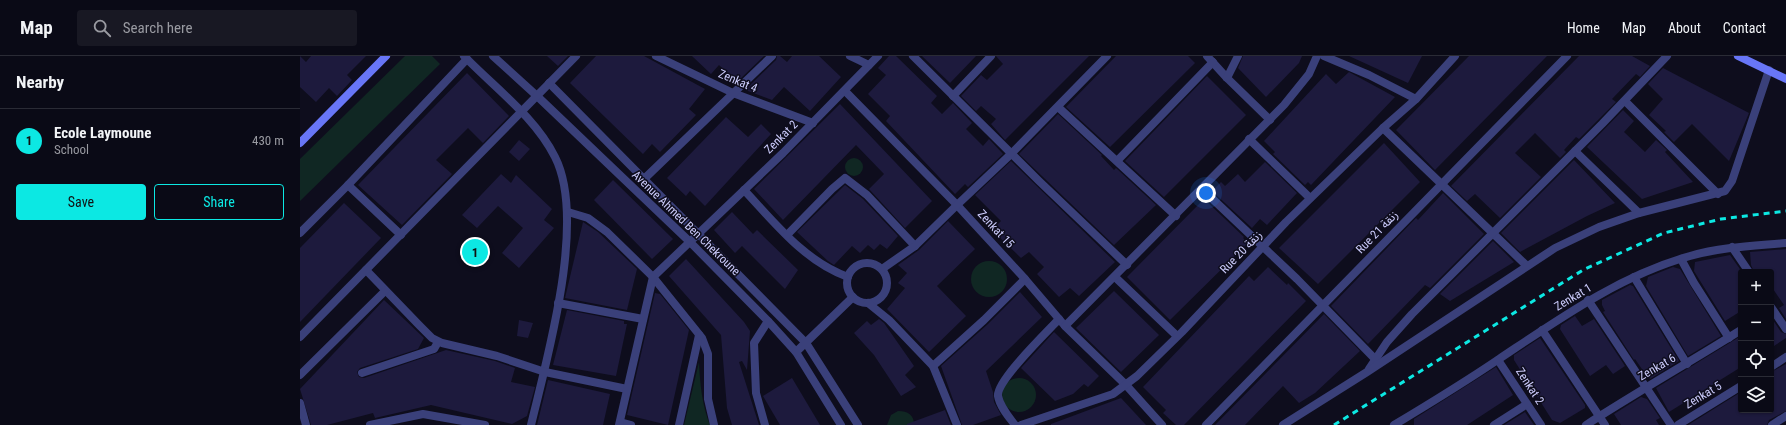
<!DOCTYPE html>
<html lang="en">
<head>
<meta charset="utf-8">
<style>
  body { margin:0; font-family:"Roboto Condensed","Noto Sans Arabic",sans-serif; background:#181823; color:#f1f3f6 }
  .controls { position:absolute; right:12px; bottom:12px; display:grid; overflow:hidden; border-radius:4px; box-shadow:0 1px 3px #0004 }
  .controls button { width:36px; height:36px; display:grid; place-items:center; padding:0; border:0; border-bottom:1px solid #2a2b35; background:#0a0a16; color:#f1f3f6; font:20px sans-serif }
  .you { position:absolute; left:906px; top:137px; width:14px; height:14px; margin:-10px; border:3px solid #fff; border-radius:50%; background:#1a73e8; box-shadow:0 0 0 6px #1a73e833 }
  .badge { display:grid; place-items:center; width:26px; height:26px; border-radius:50%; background:#0ce8e3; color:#111; font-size:13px; font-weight:700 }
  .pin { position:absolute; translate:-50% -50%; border:2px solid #fff; box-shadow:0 1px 4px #0006 }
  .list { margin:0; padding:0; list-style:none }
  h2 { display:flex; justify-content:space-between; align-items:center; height:52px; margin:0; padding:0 16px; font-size:17px }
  h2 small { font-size:13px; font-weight:400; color:#999aa1 }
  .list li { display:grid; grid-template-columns:26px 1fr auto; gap:12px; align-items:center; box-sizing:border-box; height:64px; padding:0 16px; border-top:1px solid #2a2b35 }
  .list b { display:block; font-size:15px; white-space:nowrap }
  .list p { margin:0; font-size:13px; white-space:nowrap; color:#999aa1 }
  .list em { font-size:13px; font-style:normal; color:#999aa1 }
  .actions { display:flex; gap:8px; padding:12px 16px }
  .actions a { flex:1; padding:9px 0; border:1px solid #0ce8e3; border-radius:4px; text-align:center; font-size:14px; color:#0ce8e3 }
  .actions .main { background:#0ce8e3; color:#111 }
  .icon { flex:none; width:22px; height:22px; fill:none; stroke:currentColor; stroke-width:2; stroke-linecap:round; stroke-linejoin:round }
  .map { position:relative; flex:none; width:1486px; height:369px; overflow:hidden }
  header { display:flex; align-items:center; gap:24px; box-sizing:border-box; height:56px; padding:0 20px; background:#0a0a16; border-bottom:1px solid #2a2b35 }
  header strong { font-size:19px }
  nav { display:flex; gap:22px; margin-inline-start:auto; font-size:14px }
  .search { width:280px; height:36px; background:#181823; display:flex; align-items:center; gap:10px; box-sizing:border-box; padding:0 14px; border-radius:4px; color:#999aa1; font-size:15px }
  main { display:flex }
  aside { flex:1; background:#0a0a16 }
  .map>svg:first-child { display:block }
</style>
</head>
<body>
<header>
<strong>Map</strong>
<div class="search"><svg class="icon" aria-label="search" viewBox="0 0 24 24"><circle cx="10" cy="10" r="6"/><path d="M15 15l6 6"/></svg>Search here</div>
<nav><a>Home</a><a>Map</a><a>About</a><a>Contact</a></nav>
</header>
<main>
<aside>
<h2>Nearby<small></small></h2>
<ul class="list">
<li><span class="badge">1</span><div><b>Ecole Laymoune</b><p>School</p></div><em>430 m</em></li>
</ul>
<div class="actions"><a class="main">Save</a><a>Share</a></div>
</aside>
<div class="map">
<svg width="1486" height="369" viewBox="0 0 1486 369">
  <rect width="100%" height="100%" fill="#0e0d1d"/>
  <g fill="#102723">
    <polygon points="105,0 132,0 140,8 0,145 0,103"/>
    <circle cx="554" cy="111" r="9"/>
    <circle cx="689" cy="223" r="18"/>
    <path d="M 399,306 C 400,328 402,349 410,369 L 384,369 Z"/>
    <circle cx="719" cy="339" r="17"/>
    <path d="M 598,355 C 608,355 614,359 614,369 L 587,369 L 591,359 Z"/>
  </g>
  <g fill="#1d1a3d">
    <polygon points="0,0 6,6 11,0 66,0 47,19 52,24 37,40 29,32 16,46 0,31"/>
    <polygon points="247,0 268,0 258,10"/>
    <polygon points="296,0 344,0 405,33 389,53 396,59 360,96 352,88 343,98 270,27"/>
    <polygon points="392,0 464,0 437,26 419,9 411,18"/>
    <polygon points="477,0 480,0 487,6 492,0 519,0 541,21 510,55 484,31 472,44 448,35 446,33 476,4"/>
    <polygon points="589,0 596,0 637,40 631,47 642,58 653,47 672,67 666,73 683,90 689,83 703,98 668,131 665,128 655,138 586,65 590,60 568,38 586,19 578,12"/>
    <polygon points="622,0 676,0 650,27"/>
    <polygon points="696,0 789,0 705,84 691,68 696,63 681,50 676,55 661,40 681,19 687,24 703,8"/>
    <polygon points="816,0 888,0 895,7 810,91 766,51"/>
    <polygon points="943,0 1002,0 999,7 966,41 938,12"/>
    <polygon points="1049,0 1122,0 1108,27"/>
    <polygon points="1169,0 1247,0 1135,114 1096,74"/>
    <polygon points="1279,0 1332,0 1350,10 1340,21 1336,18 1312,43 1316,46 1279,83 1276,81 1264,94 1266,96 1260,102 1235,77 1215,97 1241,121 1200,162 1175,138 1167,145 1151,130"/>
    <polygon points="1363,12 1449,57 1429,105 1392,68 1374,86 1364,76 1366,75 1349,59 1363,43 1348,28"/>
    <polygon points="1049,16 1095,41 1011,129 1008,126 1005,129 973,98 975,96 964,85 1026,18 1036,28"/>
    <polygon points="167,17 209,60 183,87 168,72 136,104 152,118 102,169 58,129"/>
    <polygon points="907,20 946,59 864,141 825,105"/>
    <polygon points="540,48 632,145 605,172 569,133 584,118 556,89 483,164 454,133"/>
    <polygon points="1323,54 1334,65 1324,76 1345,96 1356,84 1367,94 1365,96 1393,126 1342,143 1287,91"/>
    <polygon points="758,58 802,99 801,100 814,114 816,112 856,149 814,189 719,98"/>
    <polygon points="426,61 448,81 461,68 471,78 405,150 390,135 386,140 367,122"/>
    <polygon points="219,84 230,93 219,105 209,96"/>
    <polygon points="1084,87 1120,126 1018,228 979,192"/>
    <polygon points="1274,104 1315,147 1287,160 1220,196 1201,177"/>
    <polygon points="711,105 815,206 779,240 770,232 759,241 737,218 744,211 729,196 721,202 692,174 701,165 675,139"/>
    <polygon points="965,106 997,137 967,169 960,163 952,172 912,135 921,126 925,130 938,118 945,126"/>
    <polygon points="201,118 211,127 216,119 252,153 244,164 254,172 219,212 202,197 223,172 198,150 177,172 162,159"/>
    <polygon points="313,124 373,183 352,203 294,144"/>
    <polygon points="545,129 563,143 598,180 587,193 580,188 574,194 568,189 560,197 552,190 534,209 528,205 497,176"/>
    <polygon points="1143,137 1184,178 1130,232 1125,229 1068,288 1031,250 1116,162 1118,164"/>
    <polygon points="904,143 944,181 943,182 948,187 870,264 827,221"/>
    <polygon points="44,147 81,182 0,266 0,192"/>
    <polygon points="432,156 453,178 457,174 498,214 485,233 442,190 435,197 414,174"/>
    <polygon points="648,165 675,193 637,230 666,260 629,296 587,253 605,232 598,227 607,217 598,209 619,194"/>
    <polygon points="283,166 298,176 337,213 327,254 265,242"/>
    <polygon points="1193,185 1214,206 1150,245 1140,238"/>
    <polygon points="1486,193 1486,263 1479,252 1484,249 1471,230 1471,216 1454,216 1451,209 1450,196"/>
    <polygon points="1430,199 1442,216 1441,216 1441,255 1425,265 1394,215 1395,206"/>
    <polygon points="386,203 444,266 450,275 447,314 442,305 439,306 459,369 432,369 427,352 421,279 369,220"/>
    <polygon points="968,211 987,229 988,227 1006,245 884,369 876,369 863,357 866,354 843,331 949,220 954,225"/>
    <polygon points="1373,211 1380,213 1421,280 1388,300 1346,230 1348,221"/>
    <polygon points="1330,229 1333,230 1379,305 1350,323 1345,315 1344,316 1335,303 1334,304 1303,256 1305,255 1302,249 1302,244"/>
    <polygon points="814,235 859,279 821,316 776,272"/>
    <polygon points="720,236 742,261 686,315 693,336 694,346 701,359 673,369 662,369 641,310 688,268"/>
    <polygon points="355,237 360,238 389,274 368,369 327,359"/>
    <polygon points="84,244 124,282 118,293 60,312 57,316 59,321 64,322 146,294 195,305 215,312 211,326 235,331 227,360 212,368 131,349 75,362 73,357 27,369 11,369 0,333"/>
    <polygon points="267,254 324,265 324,268 327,268 316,320 253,309"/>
    <polygon points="1024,258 1060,295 1015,337 999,347 983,330 945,369 915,369"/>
    <polygon points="1275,260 1282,270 1294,263 1325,310 1313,318 1306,309 1290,320 1260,273 1261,269"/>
    <polygon points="1471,261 1481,276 1486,278 1486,282 1471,292"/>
    <polygon points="579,263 584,267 614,310 605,319 616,331 601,340 574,299 554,277 567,265 571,269"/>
    <polygon points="219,264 233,267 228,282 217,280"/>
    <polygon points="754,276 799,320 788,331 784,328 773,338 755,345 721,312"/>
    <polygon points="1441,280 1441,311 1369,356 1356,332"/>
    <polygon points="1240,282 1285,349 1285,352 1260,367 1252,364 1214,304 1214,299"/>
    <polygon points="1486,308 1486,355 1469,364 1467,369 1388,369 1441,336 1441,354 1471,354 1471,316"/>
    <polygon points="1196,311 1213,339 1167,369 1114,369 1114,363"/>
    <polygon points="492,322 520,369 480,369 463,340"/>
    <polygon points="248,324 310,338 303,369 237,369"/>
    <polygon points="1341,341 1347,343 1360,362 1356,364 1359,369 1321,369 1314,358"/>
    <polygon points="821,342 846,369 751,369 751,368"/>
    <polygon points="645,354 651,369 607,369 607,368"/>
    <polygon points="1225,356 1234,369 1204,369"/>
  </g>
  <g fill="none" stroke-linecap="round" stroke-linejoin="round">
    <g stroke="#3a407a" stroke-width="8">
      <polyline points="633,310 657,369"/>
      <path d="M 715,369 C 709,361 700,351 698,340 C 696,325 747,276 759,263"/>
    </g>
    <g stroke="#3a407a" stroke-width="8">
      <path d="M 164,0 C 195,32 235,61 255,101 C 287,164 247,302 231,369"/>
      <polyline points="193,0 237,40 390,186 468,265 496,296 541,369"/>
      <polyline points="356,0 433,37 513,67"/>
      <polyline points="550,0 569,9"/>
      <polyline points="613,0 739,125 827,209"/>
      <polyline points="907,0 927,22 970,64"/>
      <polyline points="1024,0 1069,19 1116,43"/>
      <polyline points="927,22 938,0"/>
      <polyline points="249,27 506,287 558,369"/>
      <polyline points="545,35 657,149 725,223 765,270 826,329 862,369"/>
      <polyline points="653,40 691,0"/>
      <polyline points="1325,45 1418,138"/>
      <polyline points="758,51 876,160"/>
      <polyline points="1083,72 1227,210"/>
      <polyline points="949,83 1010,142"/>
      <polyline points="1275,95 1339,157"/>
      <polyline points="817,105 913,6"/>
      <polyline points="344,123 472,0"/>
      <polyline points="48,129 101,179"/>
      <polyline points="902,133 997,223 1075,303"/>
      <path d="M 444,134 C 475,167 504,205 548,221"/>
      <polyline points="268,156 288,162 307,176 353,221 402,282 408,298 408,343 414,369"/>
      <polyline points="0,177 48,129 167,3"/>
      <polyline points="487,179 532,133 545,122 567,139 615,190"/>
      <polyline points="1432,191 1449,216"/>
      <polyline points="1381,203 1394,227 1429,282"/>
      <circle cx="567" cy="227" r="20"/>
      <polyline points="582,213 615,190 657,149 711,98 807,0"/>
      <polyline points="66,214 119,269 132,282 142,287 197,300 245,316 327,333"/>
      <polyline points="815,221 877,280"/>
      <polyline points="1334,221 1387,308"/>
      <polyline points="1288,244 1371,369"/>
      <polyline points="258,247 343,263"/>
      <polyline points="568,247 589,264 633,310 684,264 725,223"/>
      <polyline points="1471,251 1486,273"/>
      <polyline points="765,270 984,49 1009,18 1017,0"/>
      <polyline points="1242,274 1305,369"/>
      <polyline points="0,281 276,0"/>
      <polyline points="496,296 553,241"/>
      <polyline points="1198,304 1241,369"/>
      <polyline points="1471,311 1486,301"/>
      <polyline points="1069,313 1087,286 1112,258 1302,68 1367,0"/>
      <polyline points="62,317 134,293 138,286"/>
      <polyline points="0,319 85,235"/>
      <polyline points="0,347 6,369"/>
      <polyline points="320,366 331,369"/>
      <polyline points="70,369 123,358 185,369"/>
      <polyline points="319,369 353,221 483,97 578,0"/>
      <polyline points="379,369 399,279"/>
      <polyline points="465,369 456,337 454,287 468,265"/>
      <polyline points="721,369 813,338 837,320 882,276 986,166 1083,72 1116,43 1155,0"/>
      <polyline points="906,369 1267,0"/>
      <polyline points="983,369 1067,316 1255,192 1299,171 1339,157 1425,135 1432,125 1469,14"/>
      <path d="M 1094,369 C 1129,348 1165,326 1199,303 C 1259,263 1319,220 1390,200 C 1422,191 1453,190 1486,187"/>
      <polyline points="1194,369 1227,348"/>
      <path d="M 1286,369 C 1337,336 1390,306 1441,274"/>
      <polyline points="1378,369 1441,330"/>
      <polyline points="1472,369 1486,360"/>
    </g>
    <g stroke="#6876f7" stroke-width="8">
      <polyline points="1438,0 1486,23"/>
      <polyline points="0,87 86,0"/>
    </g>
    <polyline stroke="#0ce8e3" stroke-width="3" stroke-dasharray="6 5" stroke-linecap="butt" points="1034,369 1283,214 1364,177 1421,163 1486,155"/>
  </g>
  <g text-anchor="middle" stroke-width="3" stroke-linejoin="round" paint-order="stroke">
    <g font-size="12" fill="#ccccfc" stroke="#0e0d1d">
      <text transform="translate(438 25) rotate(23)" y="4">Zenkat 4</text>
      <text transform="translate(481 81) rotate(-45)" y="4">Zenkat 2</text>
      <text transform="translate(386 167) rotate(44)" y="4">Avenue Ahmed Ben Chekroune</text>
      <text transform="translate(696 173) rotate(47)" y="4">Zenkat 15</text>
      <text transform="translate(1077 176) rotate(-46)" y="4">Rue 21 زنقة</text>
      <text transform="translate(941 196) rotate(-46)" y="4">Rue 20 زنقة</text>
      <text transform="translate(1273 241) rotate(-31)" y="4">Zenkat 1</text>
      <text transform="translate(1357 311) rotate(-30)" y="4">Zenkat 6</text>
      <text transform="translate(1230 330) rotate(57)" y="4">Zenkat 2</text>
      <text transform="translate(1403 339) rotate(-31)" y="4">Zenkat 5</text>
    </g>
  </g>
</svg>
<div class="controls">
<button>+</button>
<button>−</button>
<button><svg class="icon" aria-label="locate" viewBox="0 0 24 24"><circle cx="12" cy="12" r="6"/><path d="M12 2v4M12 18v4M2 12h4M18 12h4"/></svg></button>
<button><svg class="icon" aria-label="layers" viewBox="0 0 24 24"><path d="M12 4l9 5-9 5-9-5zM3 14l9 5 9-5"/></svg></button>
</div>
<div class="you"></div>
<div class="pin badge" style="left:175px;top:196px">1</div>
</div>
</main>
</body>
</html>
